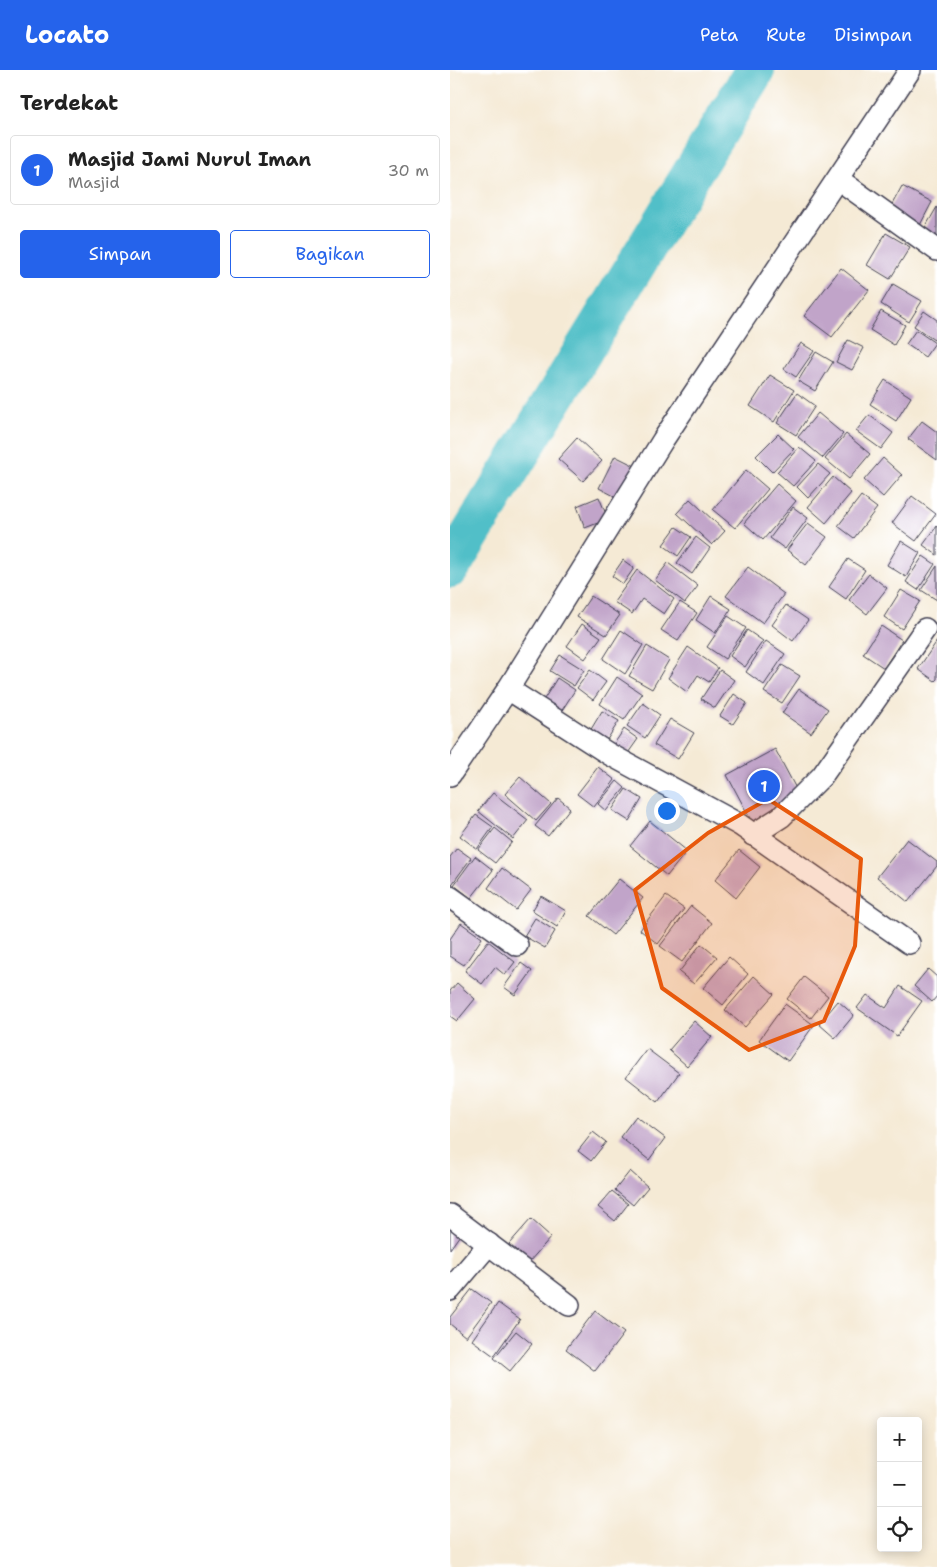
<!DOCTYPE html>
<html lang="id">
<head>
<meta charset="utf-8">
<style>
  body { margin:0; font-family:"Shantell Sans",sans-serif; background:#f6f6f6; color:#222 }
  .controls { position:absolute; right:15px; bottom:15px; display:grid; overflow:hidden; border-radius:5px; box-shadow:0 2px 12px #0003 }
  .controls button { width:45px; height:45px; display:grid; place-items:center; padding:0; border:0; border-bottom:1px solid #e0e0e0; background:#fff; color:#222; font:25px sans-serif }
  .you { position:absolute; left:216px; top:740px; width:18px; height:18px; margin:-12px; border:4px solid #fff; border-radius:50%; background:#1a73e8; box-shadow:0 0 0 8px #1a73e833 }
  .badge { display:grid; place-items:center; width:32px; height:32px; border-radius:50%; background:#2563eb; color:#fff; font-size:16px; font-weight:700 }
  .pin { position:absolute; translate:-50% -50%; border:2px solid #fff; box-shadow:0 1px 5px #0006 }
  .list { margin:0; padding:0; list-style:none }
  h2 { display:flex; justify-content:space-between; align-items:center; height:65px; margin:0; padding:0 20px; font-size:21px }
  h2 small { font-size:16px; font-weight:400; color:#767676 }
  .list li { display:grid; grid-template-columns:32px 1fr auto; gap:15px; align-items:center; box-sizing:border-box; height:70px; margin:0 10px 10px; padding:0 10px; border:1px solid #e0e0e0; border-radius:5px }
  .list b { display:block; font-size:19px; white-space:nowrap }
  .list p { margin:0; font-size:16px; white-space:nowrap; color:#767676 }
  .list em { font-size:16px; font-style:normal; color:#767676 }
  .actions { display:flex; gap:10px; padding:15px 20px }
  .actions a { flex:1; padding:11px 0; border:1px solid #2563eb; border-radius:5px; text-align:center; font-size:18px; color:#2563eb }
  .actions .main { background:#2563eb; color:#fff }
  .icon { flex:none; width:28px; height:28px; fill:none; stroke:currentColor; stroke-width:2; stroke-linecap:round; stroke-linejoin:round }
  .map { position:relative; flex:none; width:487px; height:1497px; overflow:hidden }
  header { display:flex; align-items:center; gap:30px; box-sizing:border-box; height:70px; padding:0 25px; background:#2563eb; color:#fff }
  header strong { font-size:24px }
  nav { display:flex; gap:28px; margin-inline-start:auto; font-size:18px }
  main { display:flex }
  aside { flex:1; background:#fff }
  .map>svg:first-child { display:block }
</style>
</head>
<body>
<header>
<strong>Locato</strong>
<nav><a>Peta</a><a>Rute</a><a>Disimpan</a></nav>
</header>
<main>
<aside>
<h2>Terdekat<small></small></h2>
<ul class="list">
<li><span class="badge">1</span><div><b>Masjid Jami Nurul Iman</b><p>Masjid</p></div><em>30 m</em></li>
</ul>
<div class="actions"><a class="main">Simpan</a><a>Bagikan</a></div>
</aside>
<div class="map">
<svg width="487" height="1497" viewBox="0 0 487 1497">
  <rect width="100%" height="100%" fill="#fff"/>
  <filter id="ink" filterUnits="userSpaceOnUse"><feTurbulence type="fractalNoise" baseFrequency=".02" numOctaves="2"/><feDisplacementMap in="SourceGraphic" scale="10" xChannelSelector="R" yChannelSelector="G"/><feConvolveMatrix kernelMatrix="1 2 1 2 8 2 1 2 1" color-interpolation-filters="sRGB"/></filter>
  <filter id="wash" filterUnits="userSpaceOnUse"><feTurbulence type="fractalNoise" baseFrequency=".0096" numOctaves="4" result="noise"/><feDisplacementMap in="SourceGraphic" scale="20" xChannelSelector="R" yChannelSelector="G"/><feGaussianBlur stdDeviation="1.12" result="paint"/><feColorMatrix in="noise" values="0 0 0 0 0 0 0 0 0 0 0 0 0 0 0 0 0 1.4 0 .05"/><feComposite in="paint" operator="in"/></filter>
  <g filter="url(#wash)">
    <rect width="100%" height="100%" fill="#f5ead5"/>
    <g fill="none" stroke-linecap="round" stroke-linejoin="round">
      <polyline stroke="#51bfc8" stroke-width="40" points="0,498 305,0"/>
    </g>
    <g id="blocks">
      <g fill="#c1a4c9">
        <polygon points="452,116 482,132 469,157 439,140"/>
        <polygon points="487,137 487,169 473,161"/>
        <polygon points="436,163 460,177 440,209 417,195"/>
        <polygon points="391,198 419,220 382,267 354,246"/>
        <polygon points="443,214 472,231 459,252 431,234"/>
        <polygon points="431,241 455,255 444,275 420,260"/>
        <polygon points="474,241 487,250 487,266 484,270 464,256"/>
        <polygon points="466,260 485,273 475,287 456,274"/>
        <polygon points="398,270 414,278 402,300 386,292"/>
        <polygon points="351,273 364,281 346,307 334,299"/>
        <polygon points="366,282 383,292 365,321 348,311"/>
        <polygon points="320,305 344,320 324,352 300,336"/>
        <polygon points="435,310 461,327 446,351 420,334"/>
        <polygon points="347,323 365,336 346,365 327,353"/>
        <polygon points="368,343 393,364 373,388 348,367"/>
        <polygon points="419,345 443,363 431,379 406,361"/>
        <polygon points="472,351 487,362 487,390 458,369"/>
        <polygon points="328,364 344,379 322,402 306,386"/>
        <polygon points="396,364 420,384 399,409 375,389"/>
        <polygon points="127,368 152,391 133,411 108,389"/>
        <polygon points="349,377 366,391 343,416 327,402"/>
        <polygon points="165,386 187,397 170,429 149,418"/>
        <polygon points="433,388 452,405 433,427 414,410"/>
        <polygon points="368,394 380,404 358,428 347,417"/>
        <polygon points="296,400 318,419 285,458 263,440"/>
        <polygon points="383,407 401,423 376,453 358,437"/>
        <polygon points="327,414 346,431 313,470 294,453"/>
        <polygon points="411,426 427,438 404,468 388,456"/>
        <polygon points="462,426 486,444 466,471 442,453"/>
        <polygon points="149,427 158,449 135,458 127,436"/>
        <polygon points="240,429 275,461 262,475 227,443"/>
        <polygon points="343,437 358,448 335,479 320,468"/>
        <polygon points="358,453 377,467 356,495 337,480"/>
        <polygon points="487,456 487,485 473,475"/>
        <polygon points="226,457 241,467 228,486 213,475"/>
        <polygon points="246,467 260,478 242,504 227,493"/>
        <polygon points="451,471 470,483 456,507 437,495"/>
        <polygon points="473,486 485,494 468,520 456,512"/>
        <polygon points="398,489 415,500 396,529 379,517"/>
        <polygon points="173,490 184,498 173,514 162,506"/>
        <polygon points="218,493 248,516 235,533 205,510"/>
        <polygon points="487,496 487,530 471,520"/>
        <polygon points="298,497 334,524 313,553 276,526"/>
        <polygon points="187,500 224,529 214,544 192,529 182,544 164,532"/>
        <polygon points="419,504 437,518 417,544 399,530"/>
        <polygon points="451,520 470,531 452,559 434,547"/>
        <polygon points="141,526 170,545 156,565 127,547"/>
        <polygon points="261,526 281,539 265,563 246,550"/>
        <polygon points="230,532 247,543 228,571 211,560"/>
        <polygon points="336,535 358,550 343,571 322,555"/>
        <polygon points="278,546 296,558 275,589 257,577"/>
        <polygon points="132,554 151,567 135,589 117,576"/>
        <polygon points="431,556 452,570 434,598 413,584"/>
        <polygon points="171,560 193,575 175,604 153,589"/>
        <polygon points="297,560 313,571 295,597 280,586"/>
        <polygon points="316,571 335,584 314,615 296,602"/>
        <polygon points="487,571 487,609 485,611 468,599"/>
        <polygon points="197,576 219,590 202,619 179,606"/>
        <polygon points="238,577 268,598 259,612 248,605 237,622 218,608"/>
        <polygon points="110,585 134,600 124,616 100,601"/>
        <polygon points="332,595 350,606 332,633 314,622"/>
        <polygon points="140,600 156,612 143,630 127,618"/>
        <polygon points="270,600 284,610 265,638 251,629"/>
        <polygon points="167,607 192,624 174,650 150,634"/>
        <polygon points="107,608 125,620 109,645 91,634"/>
        <polygon points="349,619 378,639 361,663 332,643"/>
        <polygon points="284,624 297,633 283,654 270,646"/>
        <polygon points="193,633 210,645 195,668 177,656"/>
        <polygon points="152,641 169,651 153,676 137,666"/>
        <polygon points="220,649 244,663 228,689 204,675"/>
        <polygon points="174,659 188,669 176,686 162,677"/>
        <polygon points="325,679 351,728 303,754 277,705"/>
        <polygon points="148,697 165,710 144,737 127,724"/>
        <polygon points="70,707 101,734 86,751 55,724"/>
        <polygon points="167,711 175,718 156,741 148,734"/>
        <polygon points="176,719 192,729 179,751 162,740"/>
        <polygon points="43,723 78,750 63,769 28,741"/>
        <polygon points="108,728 120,738 98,766 85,756"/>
        <polygon points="26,745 43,757 27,779 10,766"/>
        <polygon points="200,751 237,781 217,806 180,776"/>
        <polygon points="45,758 62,772 45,793 28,780"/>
        <polygon points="457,769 487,792 487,796 458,832 427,807"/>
        <polygon points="7,778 21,788 0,817 0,787"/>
        <polygon points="289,780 310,797 286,828 265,810"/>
        <polygon points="25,786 43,800 21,828 4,815"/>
        <polygon points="52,798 81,820 66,840 38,818"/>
        <polygon points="169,809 193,828 163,865 139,846"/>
        <polygon points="91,826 116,841 107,857 82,841"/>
        <polygon points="216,826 234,839 208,874 190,860"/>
        <polygon points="241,836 262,853 232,892 210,876"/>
        <polygon points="85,848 105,861 95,878 74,866"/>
        <polygon points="11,853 32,868 14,895 0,886 0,869"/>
        <polygon points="38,871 65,892 55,905 45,897 32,914 15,901"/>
        <polygon points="251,874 267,887 244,914 229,902"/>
        <polygon points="279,887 298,904 273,935 253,918"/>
        <polygon points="71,893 82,901 65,925 54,917"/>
        <polygon points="478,899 487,907 487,926 482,932 464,916"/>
        <polygon points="304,906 324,924 295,957 275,940"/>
        <polygon points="354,907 378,926 361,948 337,929"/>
        <polygon points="7,913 25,929 7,951 0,946 0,921"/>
        <polygon points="450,916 472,931 447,966 407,938 417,925 436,938"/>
        <polygon points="388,931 404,945 385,968 369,954"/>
        <polygon points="335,934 364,955 338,991 309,970"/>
        <polygon points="244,951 262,967 237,996 219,980"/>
        <polygon points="197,979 229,1003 208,1032 176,1007"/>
        <polygon points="186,1046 215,1068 199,1090 170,1067"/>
        <polygon points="143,1062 156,1072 141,1091 128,1081"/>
        <polygon points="180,1101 198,1117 183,1135 165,1120"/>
        <polygon points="162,1121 178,1134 165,1151 148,1137"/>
        <polygon points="81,1149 101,1167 79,1192 59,1174"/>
        <polygon points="0,1154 12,1162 0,1179"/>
        <polygon points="22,1219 41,1233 16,1267 0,1254 0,1247"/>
        <polygon points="48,1233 70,1249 44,1286 22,1270"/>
        <polygon points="145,1241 174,1263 145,1301 116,1279"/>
        <polygon points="66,1261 82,1274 60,1301 44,1288"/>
      </g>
    </g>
  </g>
  <g filter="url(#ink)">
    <use href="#blocks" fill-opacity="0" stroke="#424052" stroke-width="1"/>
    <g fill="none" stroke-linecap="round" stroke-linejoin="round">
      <g stroke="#424052" stroke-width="24">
        <g id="minor">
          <polyline points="388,109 487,180"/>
          <polyline points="58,619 159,684 290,755 459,873"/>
          <polyline points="0,705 58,619 213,370 460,0"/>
          <polyline points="303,765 331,747 372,706 475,559"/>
          <polyline points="0,827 67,875"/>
          <polyline points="0,1145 119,1235"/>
          <polyline points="0,1220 39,1174"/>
        </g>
      </g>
      <use href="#minor" stroke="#fff" stroke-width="21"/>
    </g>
  </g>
  <path fill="#e8590c" fill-opacity="0.2" stroke="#e8590c" stroke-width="4" stroke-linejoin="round" d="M 318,729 L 411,789 L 405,876 L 374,951 L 299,980 L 212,918 L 185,820 L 258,763 Z"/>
</svg>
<div class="controls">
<button>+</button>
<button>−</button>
<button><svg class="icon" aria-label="locate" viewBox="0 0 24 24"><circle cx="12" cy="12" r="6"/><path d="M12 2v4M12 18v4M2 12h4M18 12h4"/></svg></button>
</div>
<div class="you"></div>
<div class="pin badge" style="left:314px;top:716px">1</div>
</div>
</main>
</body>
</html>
